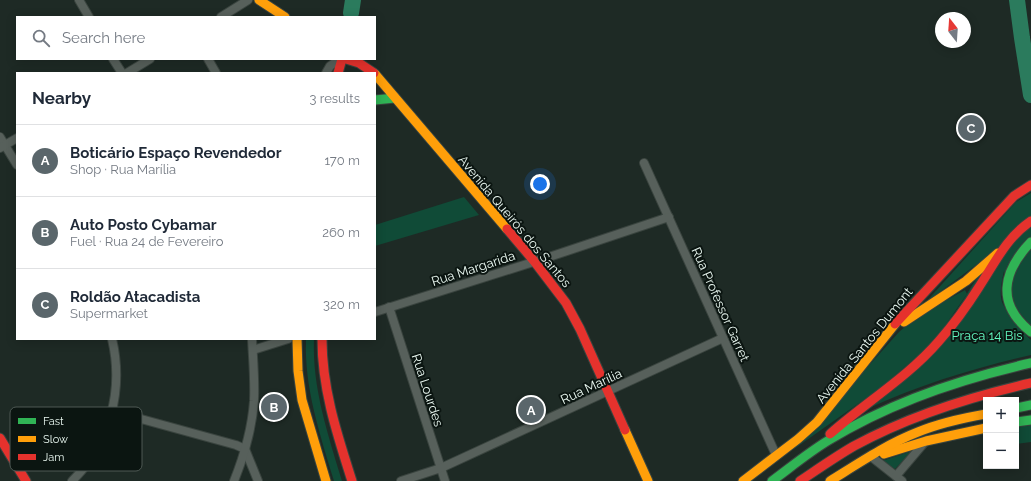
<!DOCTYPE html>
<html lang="en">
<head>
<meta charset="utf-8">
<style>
  body { margin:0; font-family:Raleway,sans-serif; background:#f6f6f7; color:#1f2937 }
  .controls { position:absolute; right:12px; bottom:12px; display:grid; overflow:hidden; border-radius:0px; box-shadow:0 2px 10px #0003 }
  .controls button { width:36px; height:36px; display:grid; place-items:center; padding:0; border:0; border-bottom:1px solid #e0e1e3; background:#fff; color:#1f2937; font:20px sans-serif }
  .compass { position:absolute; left:935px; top:12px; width:36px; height:36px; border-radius:50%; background:#fff; box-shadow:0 2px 10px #0003; rotate:343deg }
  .you { position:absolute; left:540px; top:184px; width:14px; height:14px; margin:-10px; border:3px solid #fff; border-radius:50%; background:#1a73e8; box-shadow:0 0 0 6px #1a73e833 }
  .badge { display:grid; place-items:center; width:26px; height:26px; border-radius:50%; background:#5a666b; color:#fff; font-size:13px; font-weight:700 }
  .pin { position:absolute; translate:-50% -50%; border:2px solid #fff; box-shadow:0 1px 4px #0006 }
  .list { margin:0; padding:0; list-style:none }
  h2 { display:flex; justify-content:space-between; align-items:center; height:52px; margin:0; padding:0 16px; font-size:17px }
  h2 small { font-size:13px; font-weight:400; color:#747a83 }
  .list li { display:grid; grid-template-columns:26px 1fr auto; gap:12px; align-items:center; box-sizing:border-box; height:72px; padding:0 16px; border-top:1px solid #e0e1e3 }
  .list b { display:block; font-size:15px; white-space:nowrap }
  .list p { margin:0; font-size:13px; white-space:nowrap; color:#747a83 }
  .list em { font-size:13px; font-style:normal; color:#747a83 }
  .icon { flex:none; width:22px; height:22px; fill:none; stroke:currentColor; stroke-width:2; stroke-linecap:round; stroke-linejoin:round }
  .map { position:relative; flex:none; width:1031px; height:481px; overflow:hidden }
  .search { position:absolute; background:#fff; box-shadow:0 2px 10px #0003; left:16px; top:16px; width:360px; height:44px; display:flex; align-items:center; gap:10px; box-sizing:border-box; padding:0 14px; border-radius:0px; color:#747a83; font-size:15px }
  .panel { position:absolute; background:#fff; box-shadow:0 2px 10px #0003; left:16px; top:72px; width:360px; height:268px; border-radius:0px }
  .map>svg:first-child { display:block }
</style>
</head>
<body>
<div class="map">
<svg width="1031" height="481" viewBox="0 0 1031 481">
  <rect width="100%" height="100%" fill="#1e2a25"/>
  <g fill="#104b37">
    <path d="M 1031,193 L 1031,326 L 1017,310 L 1004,271 C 1002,281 999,292 1002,302 C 1005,310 1024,334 1031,340 L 1031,355 C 975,368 922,384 869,408 L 928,357 L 992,253 L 925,303 L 1016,202 Z"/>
    <polygon points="464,197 479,215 375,246 375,225"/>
    <polygon points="965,290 967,294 933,343 879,389 794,449 899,332 919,315"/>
    <path d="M 306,339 L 314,339 C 312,388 328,434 342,481 L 334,481 C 320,434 304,388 306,339 Z"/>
    <polygon points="1031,425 1031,442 1016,444 1016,427"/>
    <polygon points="912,451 895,469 882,461"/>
  </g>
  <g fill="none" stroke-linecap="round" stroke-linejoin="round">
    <g stroke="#2b7b5d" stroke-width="16">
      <polyline points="1017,0 1022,38 1031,95"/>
      <polyline points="351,13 353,0"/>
    </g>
    <g stroke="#3a443f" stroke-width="10">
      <g id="street">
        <polyline points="79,0 89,17"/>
        <polyline points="221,17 248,0"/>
        <polyline points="113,59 122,73"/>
        <polyline points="208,59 216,73"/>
        <polyline points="127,73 150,59"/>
        <polyline points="326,73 330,66 340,59"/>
        <polyline points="0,137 17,165"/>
        <polyline points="0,148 17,138"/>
        <polyline points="644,163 776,455"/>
        <polyline points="389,307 445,481"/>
        <polyline points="375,312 546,258 669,217"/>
        <polyline points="253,350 288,339"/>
        <polyline points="112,411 236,445 245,449 258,481"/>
        <polyline points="873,458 902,481"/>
        <polyline points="896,476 924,443"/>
        <path d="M 72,481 C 110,444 124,390 112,339"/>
        <path d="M 234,481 C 244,456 252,428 254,401 C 255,380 253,359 252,339"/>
        <polyline points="401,481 441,468 723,338"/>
      </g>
    </g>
    <g stroke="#3a443f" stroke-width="11">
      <g id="fast">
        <polyline points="375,100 395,98"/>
        <path d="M 1031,242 C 1002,272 996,304 1031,332"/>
        <polyline points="1016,408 1031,405"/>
        <polyline points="1016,422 1031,420"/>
        <path d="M 772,481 C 791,467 809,452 829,440 C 891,402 960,379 1031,363"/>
      </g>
    </g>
    <g stroke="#3a443f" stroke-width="11">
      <g id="slow">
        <polyline points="259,0 285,17"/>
        <polyline points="375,74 507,229"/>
        <polyline points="904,322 966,281 998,253"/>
        <polyline points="297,339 298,371 302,400 326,481"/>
        <polyline points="625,430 648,481"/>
        <polyline points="884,454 926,441 986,428"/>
        <polyline points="743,481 798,439 817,422 895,324"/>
        <path d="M 830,481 C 859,463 887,444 918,432 C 940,423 963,418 986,414"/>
      </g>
    </g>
    <g stroke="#3a443f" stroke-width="11">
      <g id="jam">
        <polyline points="346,59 359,63 374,73"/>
        <polyline points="338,73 342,59"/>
        <polyline points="507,229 534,261 566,303 580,329 625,430"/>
        <polyline points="895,324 1014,196 1031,185"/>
        <path d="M 322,339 C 322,389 337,434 352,481"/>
        <path d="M 830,434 C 866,402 908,377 939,341 C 954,324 967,306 979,287 C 995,263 1006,238 1031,221"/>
        <polyline points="0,438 26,481"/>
        <path d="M 800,481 C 818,469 835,457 854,446 C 909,416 969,397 1031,383"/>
      </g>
    </g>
    <use href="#street" stroke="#57605b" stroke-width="8"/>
    <use href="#fast" stroke="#30b455" stroke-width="9"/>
    <use href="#slow" stroke="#ff9f0a" stroke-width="9"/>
    <use href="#jam" stroke="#e5322d" stroke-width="9"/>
  </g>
  <g text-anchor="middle" stroke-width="4" stroke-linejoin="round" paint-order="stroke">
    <g font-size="13" fill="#eaf8f1" stroke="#0b1511">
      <text transform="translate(515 221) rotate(50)" y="5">Avenida Queirós dos Santos</text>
      <text transform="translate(473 268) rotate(-18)" y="5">Rua Margarida</text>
      <text transform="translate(721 304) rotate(66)" y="5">Rua Professor Garret</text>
      <text transform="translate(864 345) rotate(-51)" y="5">Avenida Santos Dumont</text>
      <text transform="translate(591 386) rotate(-25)" y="5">Rua Marília</text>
      <text transform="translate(428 390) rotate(72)" y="5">Rua Lourdes</text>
    </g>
    <g font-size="13" fill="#63f9c1" stroke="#0b1511">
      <text x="987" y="340">Praça 14 Bis</text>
    </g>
  </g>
  <rect x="10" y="407" width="132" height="64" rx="6" fill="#0b1511" stroke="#4e5954" stroke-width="1"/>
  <rect x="18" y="418" width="18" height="6" fill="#30b455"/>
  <rect x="18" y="436" width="18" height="6" fill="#ff9f0a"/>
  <rect x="18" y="454" width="18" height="6" fill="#e5322d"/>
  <g font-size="11" fill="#eaf8f1">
    <text x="43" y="425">Fast</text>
    <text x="43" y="443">Slow</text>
    <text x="43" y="461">Jam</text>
  </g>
</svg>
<div class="controls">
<button>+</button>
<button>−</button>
</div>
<svg class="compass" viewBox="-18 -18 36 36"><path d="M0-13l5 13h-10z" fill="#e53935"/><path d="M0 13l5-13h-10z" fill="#747a83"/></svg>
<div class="you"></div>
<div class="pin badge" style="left:531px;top:410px">A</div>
<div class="pin badge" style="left:274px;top:407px">B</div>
<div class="pin badge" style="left:971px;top:128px">C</div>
<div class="search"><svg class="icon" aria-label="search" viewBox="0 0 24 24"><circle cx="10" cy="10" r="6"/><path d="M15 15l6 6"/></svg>Search here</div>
<section class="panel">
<h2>Nearby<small>3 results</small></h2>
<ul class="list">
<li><span class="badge">A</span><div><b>Boticário Espaço Revendedor</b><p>Shop · Rua Marília</p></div><em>170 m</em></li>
<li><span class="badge">B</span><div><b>Auto Posto Cybamar</b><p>Fuel · Rua 24 de Fevereiro</p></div><em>260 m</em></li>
<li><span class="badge">C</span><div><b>Roldão Atacadista</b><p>Supermarket</p></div><em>320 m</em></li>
</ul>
</section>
</div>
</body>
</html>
